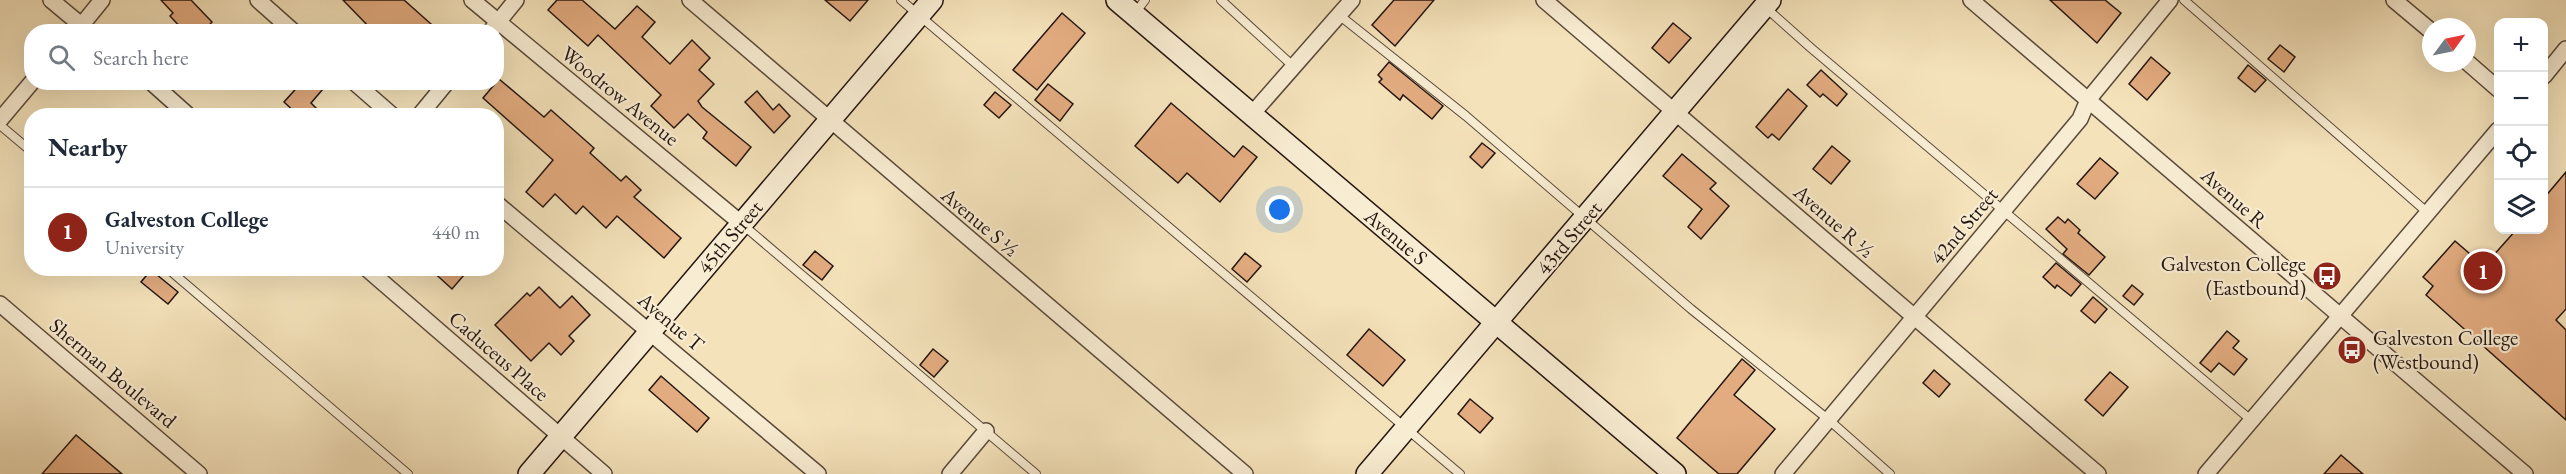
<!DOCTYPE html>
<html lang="en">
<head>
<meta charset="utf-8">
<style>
  body { margin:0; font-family:"EB Garamond",serif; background:#f2f2f3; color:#1f2937 }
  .controls { position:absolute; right:18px; top:18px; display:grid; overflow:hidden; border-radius:12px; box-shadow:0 6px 24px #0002 }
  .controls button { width:54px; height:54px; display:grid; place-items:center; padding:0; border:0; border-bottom:2px solid #e0e1e3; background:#fff; color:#1f2937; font:30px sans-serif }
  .compass { position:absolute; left:2422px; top:18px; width:54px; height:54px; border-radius:50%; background:#fff; box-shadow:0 6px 24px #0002; rotate:57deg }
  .you { position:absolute; left:1280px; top:210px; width:21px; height:21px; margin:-15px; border:4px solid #fff; border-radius:50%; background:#1a73e8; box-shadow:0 0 0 9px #1a73e833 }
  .badge { display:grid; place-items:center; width:39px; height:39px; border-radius:50%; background:#8f2418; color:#fff; font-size:20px; font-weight:700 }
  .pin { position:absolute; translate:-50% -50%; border:3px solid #fff; box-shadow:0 2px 6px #0006 }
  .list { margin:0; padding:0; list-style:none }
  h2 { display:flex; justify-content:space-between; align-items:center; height:78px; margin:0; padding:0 24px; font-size:26px }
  h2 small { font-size:20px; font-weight:400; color:#747a83 }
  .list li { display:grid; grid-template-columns:39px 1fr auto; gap:18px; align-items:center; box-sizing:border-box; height:90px; padding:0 24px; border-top:2px solid #e0e1e3 }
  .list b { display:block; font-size:22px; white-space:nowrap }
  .list p { margin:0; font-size:20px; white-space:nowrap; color:#747a83 }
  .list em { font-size:20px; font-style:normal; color:#747a83 }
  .icon { flex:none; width:33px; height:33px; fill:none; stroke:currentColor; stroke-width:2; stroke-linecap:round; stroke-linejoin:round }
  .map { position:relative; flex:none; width:2566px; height:474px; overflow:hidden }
  .search { position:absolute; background:#fff; box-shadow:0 6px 24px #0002; left:24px; top:24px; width:480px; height:66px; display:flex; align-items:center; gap:15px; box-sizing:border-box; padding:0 21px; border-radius:24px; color:#747a83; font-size:22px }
  .panel { position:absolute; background:#fff; box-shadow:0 6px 24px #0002; left:24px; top:108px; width:480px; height:168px; border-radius:24px }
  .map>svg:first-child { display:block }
</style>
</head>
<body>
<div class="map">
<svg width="2566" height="474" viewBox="0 0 2566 474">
  <rect width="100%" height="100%" fill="#f4e2ba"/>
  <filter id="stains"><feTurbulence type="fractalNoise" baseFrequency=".00333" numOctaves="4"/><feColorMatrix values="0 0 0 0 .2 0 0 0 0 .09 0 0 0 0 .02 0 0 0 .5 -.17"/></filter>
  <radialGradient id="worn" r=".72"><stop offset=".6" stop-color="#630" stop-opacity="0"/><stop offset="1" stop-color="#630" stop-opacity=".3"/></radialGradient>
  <g fill="#e3ac80" stroke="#251611" stroke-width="1.5">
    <polygon points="161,0 191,0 212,22 203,32 185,32 170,16 173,13"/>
    <polygon points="343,0 404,0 431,24 424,32 374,32"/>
    <polygon points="557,0 582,0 615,29 637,6 655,22 642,37 670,64 692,40 710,58 699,70 714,84 698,101 702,107 751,147 736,166 703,138 707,132 688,114 674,128 651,106 661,95 598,35 588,46 548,10"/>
    <polygon points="825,0 868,0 850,21"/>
    <polygon points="1394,0 1434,0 1395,46 1372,25"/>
    <polygon points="2050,0 2105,0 2121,13 2097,43"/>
    <polygon points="1062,13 1085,33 1037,90 1013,70"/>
    <polygon points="1673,23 1691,38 1669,63 1652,48"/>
    <polygon points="2280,45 2295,57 2284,72 2268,59"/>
    <polygon points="2151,57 2170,73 2147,100 2129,84"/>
    <polygon points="1389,62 1443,106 1432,119 1403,95 1400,100 1379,82 1382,79 1378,75"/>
    <polygon points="2248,65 2266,80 2255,92 2238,78"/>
    <polygon points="1821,70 1847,94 1837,106 1823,94 1820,97 1807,85"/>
    <polygon points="499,79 544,117 551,110 594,148 590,153 621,181 626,176 641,190 634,197 681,238 664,258 617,216 606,228 583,206 576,214 555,194 543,207 526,192 553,160 483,98"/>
    <polygon points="302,82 329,82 311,103 324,116 299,116 284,102"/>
    <polygon points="1048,84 1073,104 1060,121 1035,100"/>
    <polygon points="1788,89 1807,106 1779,140 1772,134 1768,138 1756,127"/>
    <polygon points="757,91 773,110 779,104 790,116 774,133 745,102"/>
    <polygon points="995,92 1011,105 999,118 984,105"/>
    <polygon points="1171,103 1234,157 1243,146 1257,157 1220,202 1187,173 1178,183 1135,146"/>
    <polygon points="1482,143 1495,153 1482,168 1470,157"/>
    <polygon points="1832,146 1850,161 1831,184 1813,169"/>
    <polygon points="1682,154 1716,183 1710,189 1729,206 1701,239 1688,227 1702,209 1663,176"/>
    <polygon points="2100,158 2118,173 2095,199 2077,184"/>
    <polygon points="2566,172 2566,309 2556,320 2566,330 2566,420 2426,295 2433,286 2423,277 2455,241 2484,266 2516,230 2544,230 2544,198"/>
    <polygon points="2058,217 2065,223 2068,219 2080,230 2078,233 2105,257 2089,275 2063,254 2067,249 2046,229"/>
    <polygon points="815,251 833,266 822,280 803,265"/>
    <polygon points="1245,253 1261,266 1247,282 1232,269"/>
    <polygon points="2056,263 2081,284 2071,296 2057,285 2055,288 2043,277"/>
    <polygon points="429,268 470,268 452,289"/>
    <polygon points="151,270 178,292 168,304 141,282"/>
    <polygon points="2132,285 2143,294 2134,305 2123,296"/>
    <polygon points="539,287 560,308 572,296 590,315 569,336 574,341 561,355 549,343 531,361 495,325 527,293 530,296"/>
    <polygon points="2093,297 2107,309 2095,323 2081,311"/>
    <polygon points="1369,329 1405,360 1383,386 1347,355"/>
    <polygon points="2227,331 2239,341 2233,348 2247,359 2234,375 2219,363 2211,372 2200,363"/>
    <polygon points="933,349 948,361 934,377 920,365"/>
    <polygon points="1742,359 1755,370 1734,395 1775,429 1737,474 1719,474 1677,438"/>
    <polygon points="1934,370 1950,384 1939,397 1923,383"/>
    <polygon points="2110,372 2128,387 2103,416 2085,400"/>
    <polygon points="661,376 709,418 697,432 649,390"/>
    <polygon points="1470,399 1493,418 1480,433 1458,414"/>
    <polygon points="76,435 122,474 42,474"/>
    <polygon points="2341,455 2363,474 2324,474"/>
  </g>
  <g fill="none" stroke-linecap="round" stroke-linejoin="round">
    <g stroke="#59493b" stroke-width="10">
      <g id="lane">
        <polyline points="901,0 1460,474"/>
        <polyline points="1221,0 1294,67"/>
        <polyline points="2184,0 2428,213"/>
        <polyline points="1765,7 1811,48 2251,420"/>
        <polyline points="1135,13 1145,0"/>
        <polyline points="1339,15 1466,116 1691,309 1829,420 1890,474"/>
        <polyline points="0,125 32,152"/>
        <polyline points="743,225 1036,474"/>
        <polyline points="167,268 408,474"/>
      </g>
    </g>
    <g stroke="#59493b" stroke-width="18">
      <g id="street">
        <polyline points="51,0 81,25"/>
        <polyline points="258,0 294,32"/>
        <polyline points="472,0 742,224"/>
        <polyline points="690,0 1245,474"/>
        <polyline points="1544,0 2098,474"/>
        <polyline points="1971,0 2525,474"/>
        <polyline points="2394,0 2431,31"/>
        <polyline points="76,32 102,0"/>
        <polyline points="490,32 516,0"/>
        <polyline points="2467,62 2498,89"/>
        <polyline points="2544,76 2566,49"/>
        <polyline points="151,82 189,116"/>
        <polyline points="354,82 393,116"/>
        <polyline points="1252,114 1352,0"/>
        <polyline points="419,116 447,82"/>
        <polyline points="0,120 32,82"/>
        <polyline points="496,203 818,474"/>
        <polyline points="366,268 604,474"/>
        <polyline points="0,304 199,474"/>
        <polyline points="950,474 986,431"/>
        <polyline points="1783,474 2080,119 2088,100 2170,0"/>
        <polyline points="2206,474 2498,130"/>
      </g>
    </g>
    <g stroke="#251611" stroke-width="24">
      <g id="secondary">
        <polyline points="1117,0 1675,474"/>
        <polyline points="529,474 932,0"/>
        <polyline points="1367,474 1770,0"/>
      </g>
    </g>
    <use href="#lane" stroke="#f8ecd2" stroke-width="8"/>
    <use href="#street" stroke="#f8ecd2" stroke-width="15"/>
    <use href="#secondary" stroke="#f8ecd2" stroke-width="21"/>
  </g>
  <defs>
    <g id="bus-disc" transform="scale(1.5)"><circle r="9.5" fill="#8f2418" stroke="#f8ecd2"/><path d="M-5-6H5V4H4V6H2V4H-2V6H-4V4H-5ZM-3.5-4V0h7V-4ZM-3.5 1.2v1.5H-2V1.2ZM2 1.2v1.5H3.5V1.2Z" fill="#fff"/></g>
  </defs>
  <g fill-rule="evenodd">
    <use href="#bus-disc" x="2327" y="276"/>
    <use href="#bus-disc" x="2352" y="350"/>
  </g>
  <g text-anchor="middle" stroke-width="4.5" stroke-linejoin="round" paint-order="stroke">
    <g font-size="21" fill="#251611" stroke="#f8ecd2">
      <text transform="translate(620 96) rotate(39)" y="7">Woodrow Avenue</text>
      <text transform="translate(2234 198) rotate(41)" y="7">Avenue R</text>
      <text transform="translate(1834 221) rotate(41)" y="7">Avenue R ½</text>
      <text transform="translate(980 222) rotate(40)" y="7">Avenue S ½</text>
      <text transform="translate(1964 226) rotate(-50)" y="7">42nd Street</text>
      <text transform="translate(730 237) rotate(-50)" y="7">45th Street</text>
      <text transform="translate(1396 237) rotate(40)" y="7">Avenue S</text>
      <text transform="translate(1569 238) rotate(-50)" y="7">43rd Street</text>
      <text transform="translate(671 322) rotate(40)" y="7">Avenue T</text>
      <text transform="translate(499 356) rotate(41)" y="7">Caduceus Place</text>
      <text transform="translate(113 373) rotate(40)" y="7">Sherman Boulevard</text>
    </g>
    <g font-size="21" fill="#251611" stroke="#f8ecd2" text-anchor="end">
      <text x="2306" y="271">Galveston College<tspan x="2306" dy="24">(Eastbound)</tspan></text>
      <text x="2373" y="345" text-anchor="start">Galveston College<tspan x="2373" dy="24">(Westbound)</tspan></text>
    </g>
  </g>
  <rect width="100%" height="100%" filter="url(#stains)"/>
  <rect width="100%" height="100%" fill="url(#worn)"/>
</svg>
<div class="controls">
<button>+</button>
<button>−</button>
<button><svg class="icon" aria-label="locate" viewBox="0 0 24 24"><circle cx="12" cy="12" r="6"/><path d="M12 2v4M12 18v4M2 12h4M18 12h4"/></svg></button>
<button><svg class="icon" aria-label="layers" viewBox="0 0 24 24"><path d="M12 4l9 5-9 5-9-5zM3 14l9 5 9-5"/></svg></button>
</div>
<svg class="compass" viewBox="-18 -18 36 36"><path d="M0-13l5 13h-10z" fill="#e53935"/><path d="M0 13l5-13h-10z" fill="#747a83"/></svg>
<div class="you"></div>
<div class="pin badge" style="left:2483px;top:271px">1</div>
<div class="search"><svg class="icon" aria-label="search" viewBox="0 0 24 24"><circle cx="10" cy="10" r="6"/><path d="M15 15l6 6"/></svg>Search here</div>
<section class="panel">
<h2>Nearby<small></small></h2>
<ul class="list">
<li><span class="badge">1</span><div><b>Galveston College</b><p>University</p></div><em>440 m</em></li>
</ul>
</section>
</div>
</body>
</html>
